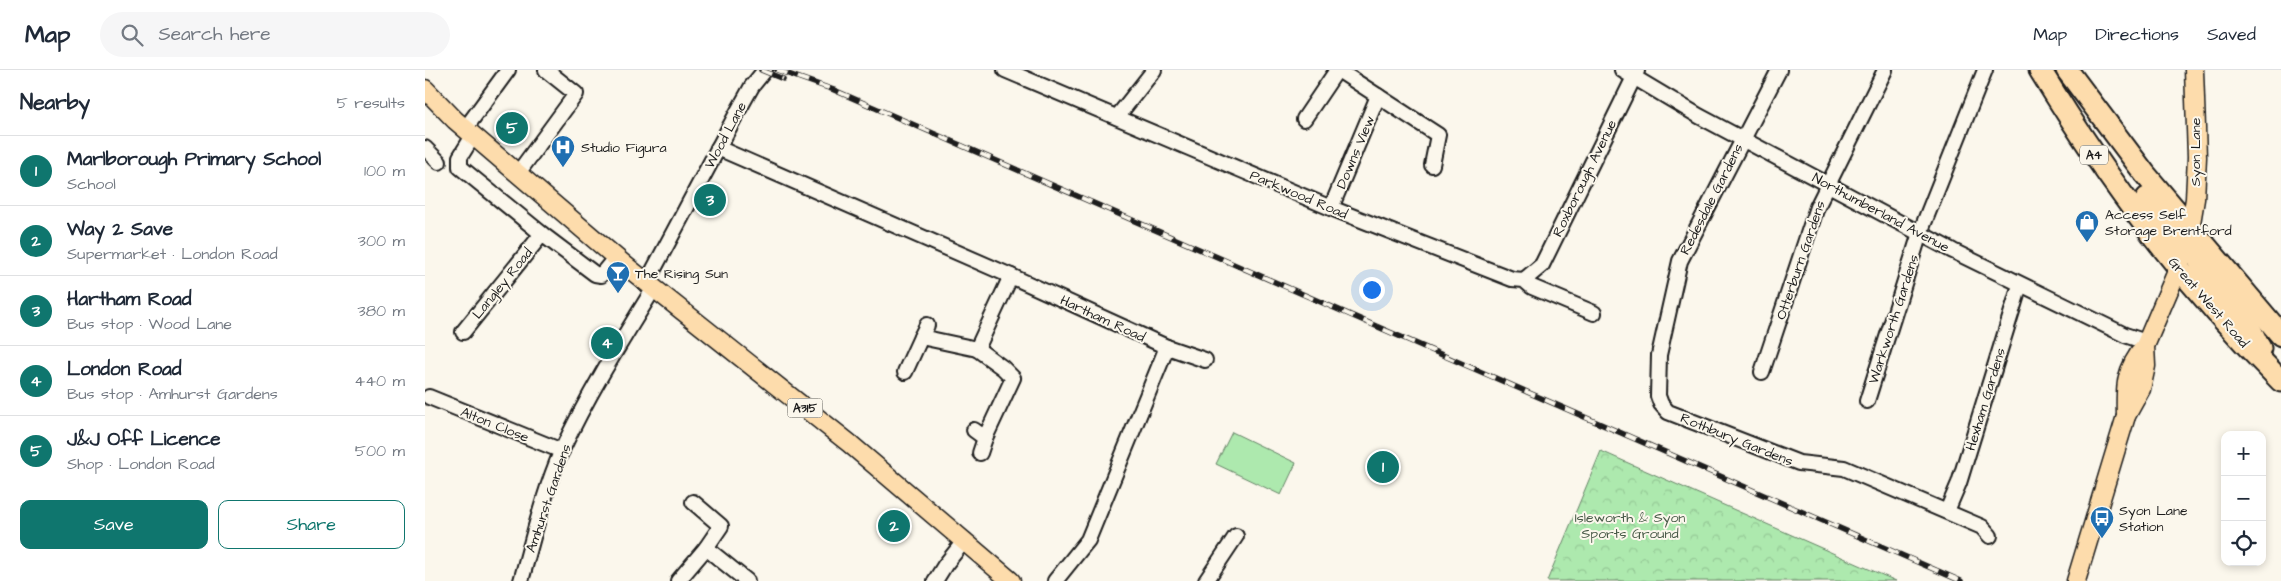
<!DOCTYPE html>
<html lang="en">
<head>
<meta charset="utf-8">
<style>
  body { margin:0; font-family:"Architects Daughter",sans-serif; background:#f6f6f7; color:#1f2937 }
  .controls { position:absolute; right:15px; bottom:15px; display:grid; overflow:hidden; border-radius:10px; box-shadow:0 2px 8px #0003 }
  .controls button { width:45px; height:45px; display:grid; place-items:center; padding:0; border:0; border-bottom:1px solid #e0e1e3; background:#fff; color:#1f2937; font:25px sans-serif }
  .you { position:absolute; left:946px; top:219px; width:18px; height:18px; margin:-12px; border:4px solid #fff; border-radius:50%; background:#1a73e8; box-shadow:0 0 0 8px #1a73e833 }
  .badge { display:grid; place-items:center; width:32px; height:32px; border-radius:50%; background:#0f766e; color:#fff; font-size:16px; font-weight:700 }
  .pin { position:absolute; translate:-50% -50%; border:2px solid #fff; box-shadow:0 1px 5px #0006 }
  .list { margin:0; padding:0; list-style:none }
  h2 { display:flex; justify-content:space-between; align-items:center; height:65px; margin:0; padding:0 20px; font-size:21px }
  h2 small { font-size:16px; font-weight:400; color:#747a83 }
  .list li { display:grid; grid-template-columns:32px 1fr auto; gap:15px; align-items:center; box-sizing:border-box; height:70px; padding:0 20px; border-top:1px solid #e0e1e3 }
  .list b { display:block; font-size:19px; white-space:nowrap }
  .list p { margin:0; font-size:16px; white-space:nowrap; color:#747a83 }
  .list em { font-size:16px; font-style:normal; color:#747a83 }
  .actions { display:flex; gap:10px; padding:15px 20px }
  .actions a { flex:1; padding:11px 0; border:1px solid #0f766e; border-radius:10px; text-align:center; font-size:18px; color:#0f766e }
  .actions .main { background:#0f766e; color:#fff }
  .icon { flex:none; width:28px; height:28px; fill:none; stroke:currentColor; stroke-width:2; stroke-linecap:round; stroke-linejoin:round }
  .map { position:relative; flex:none; width:1856px; height:511px; overflow:hidden }
  header { display:flex; align-items:center; gap:30px; box-sizing:border-box; height:70px; padding:0 25px; background:#fff; border-bottom:1px solid #e0e1e3 }
  header strong { font-size:24px }
  nav { display:flex; gap:28px; margin-inline-start:auto; font-size:18px }
  .search { width:350px; height:45px; background:#f6f6f7; display:flex; align-items:center; gap:12px; box-sizing:border-box; padding:0 18px; border-radius:28px; color:#747a83; font-size:19px }
  main { display:flex }
  aside { flex:1; background:#fff }
  .map>svg:first-child { display:block }
</style>
</head>
<body>
<header>
<strong>Map</strong>
<div class="search"><svg class="icon" aria-label="search" viewBox="0 0 24 24"><circle cx="10" cy="10" r="6"/><path d="M15 15l6 6"/></svg>Search here</div>
<nav><a>Map</a><a>Directions</a><a>Saved</a></nav>
</header>
<main>
<aside>
<h2>Nearby<small>5 results</small></h2>
<ul class="list">
<li><span class="badge">1</span><div><b>Marlborough Primary School</b><p>School</p></div><em>100 m</em></li>
<li><span class="badge">2</span><div><b>Way 2 Save</b><p>Supermarket · London Road</p></div><em>300 m</em></li>
<li><span class="badge">3</span><div><b>Hartham Road</b><p>Bus stop · Wood Lane</p></div><em>380 m</em></li>
<li><span class="badge">4</span><div><b>London Road</b><p>Bus stop · Amhurst Gardens</p></div><em>440 m</em></li>
<li><span class="badge">5</span><div><b>J&amp;J Off Licence</b><p>Shop · London Road</p></div><em>500 m</em></li>
</ul>
<div class="actions"><a class="main">Save</a><a>Share</a></div>
</aside>
<div class="map">
<svg width="1856" height="511" viewBox="0 0 1856 511">
  <defs>
    <pattern id="park-crowns" width="20" height="18" patternUnits="userSpaceOnUse" patternTransform="scale(1.25)"><rect width="20" height="18" fill="#ade9ae"/><path d="M2 6a3 3 0 1 1 6 0M12 15a3 3 0 1 1 6 0" fill="none" stroke="#94c795"/></pattern>
  </defs>
  <rect width="100%" height="100%" fill="#fbf7ec"/>
  <filter id="ink" filterUnits="userSpaceOnUse"><feTurbulence type="fractalNoise" baseFrequency=".02" numOctaves="2"/><feDisplacementMap in="SourceGraphic" scale="10" xChannelSelector="R" yChannelSelector="G"/><feConvolveMatrix kernelMatrix="1 2 1 2 8 2 1 2 1" color-interpolation-filters="sRGB"/></filter>
  <g filter="url(#ink)">
    <polygon fill="url(#park-crowns)" stroke="#648265" points="1176,381 1471,511 1122,511"/>
    <polygon fill="#ade9ae" stroke="#648265" points="807,362 871,393 856,425 791,394"/>
    <g fill="none" stroke-linecap="round" stroke-linejoin="round">
      <g stroke="#1c1c1c" stroke-width="18">
        <g id="minor">
          <polyline points="580,0 906,138 1087,209 1099,210 1107,217 1169,243"/>
          <polyline points="913,0 1013,65 1007,95"/>
          <polyline points="1197,0 1274,46 1528,181 1700,265 1721,272"/>
          <polyline points="1354,0 1255,191 1234,285 1233,326 1236,334 1243,342 1374,393 1419,398 1557,457 1565,466"/>
          <polyline points="692,47 729,0"/>
          <polyline points="879,49 912,0"/>
          <polyline points="40,59 83,0"/>
          <polyline points="48,66 35,87 35,97 117,164 170,204 176,205 191,187"/>
          <polyline points="0,78 14,92"/>
          <polyline points="293,78 586,206 742,277 663,470 630,511"/>
          <polyline points="93,103 151,24 121,0"/>
          <polyline points="906,138 953,26"/>
          <polyline points="1099,210 1117,195 1212,1"/>
          <polyline points="222,212 313,41 327,16 340,0"/>
          <polyline points="38,262 117,164"/>
          <polyline points="496,267 502,255"/>
          <polyline points="742,277 780,290"/>
          <polyline points="480,302 496,267 552,279 586,206"/>
          <polyline points="1337,302 1392,137 1460,0"/>
          <polyline points="4,327 137,381"/>
          <polyline points="1442,331 1495,163 1560,0"/>
          <polyline points="549,360 560,368 588,308 578,298 552,279"/>
          <polyline points="555,383 560,368"/>
          <polyline points="268,432 296,456 281,478"/>
          <polyline points="1522,441 1534,413 1595,215"/>
          <path d="M 96,511 C 108,468 119,421 137,380 C 163,324 197,270 229,218"/>
          <polyline points="253,511 281,478 322,511"/>
          <polyline points="510,511 520,495 540,470"/>
          <polyline points="781,511 811,466"/>
        </g>
      </g>
      <g stroke="#1c1c1c" stroke-width="21">
        <g id="major">
          <polyline points="0,19 30,50 201,196 424,373 586,511"/>
          <path d="M 1701,346 C 1700,315 1700,300 1720,276"/>
          <polyline points="1651,511 1701,346 1716,319 1721,296 1720,276 1753,199 1765,159 1770,129 1772,87 1769,0"/>
        </g>
      </g>
      <g stroke="#1c1c1c" stroke-width="25">
        <g id="highway">
          <path d="M 1615,0 C 1685,115 1761,216 1856,311"/>
          <polyline points="1642,0 1720,104 1856,265"/>
          <path d="M 1722,128 C 1738,148 1749,166 1752,192"/>
          <path d="M 1768,174 C 1777,207 1804,226 1822,254 C 1827,261 1830,270 1835,278"/>
        </g>
      </g>
      <use href="#minor" stroke="#fbf7ec" stroke-width="14"/>
      <use href="#major" stroke="#fddcac" stroke-width="18"/>
      <use href="#highway" stroke="#fddcac" stroke-width="21"/>
      <g stroke="#1c1c1c" stroke-width="5.5">
        <g id="rail">
          <polyline points="336,0 358,9"/>
          <polyline points="352,0 409,20 1536,511"/>
        </g>
      </g>
      <use href="#rail" stroke="#fbf7ec" stroke-width="4" stroke-dasharray="11" stroke-linecap="butt"/>
    </g>
  </g>
  <defs>
    <g id="hospital-pin" transform="scale(1.25)"><path d="M0 17L-7.5 6A9.5 9.5 0 1 1 7.5 6Z" fill="#1f6fb2" stroke="#fbf7ec"/><path d="M-5-5h3v3.5h4V-5h3V5h-3V1.5h-4V5h-3Z" fill="#fff"/></g>
    <g id="shop-pin" transform="scale(1.25)"><path d="M0 17L-7.5 6A9.5 9.5 0 1 1 7.5 6Z" fill="#1f6fb2" stroke="#fbf7ec"/><path d="M-5-2.5h2.3a2.7 3.5 0 0 1 5.4 0H5L5.5 6h-11ZM-1.5-2.5h3a1.5 2.3 0 0 0-3 0Z" fill="#fff"/></g>
    <g id="bar-pin" transform="scale(1.25)"><path d="M0 17L-7.5 6A9.5 9.5 0 1 1 7.5 6Z" fill="#1f6fb2" stroke="#fbf7ec"/><path d="M-6-5H6L.8 .8V4.5H3.5V6h-7V4.5H-.8V.8Z" fill="#fff"/></g>
    <g id="bus-pin" transform="scale(1.25)"><path d="M0 17L-7.5 6A9.5 9.5 0 1 1 7.5 6Z" fill="#1f6fb2" stroke="#fbf7ec"/><path d="M-5-6H5V4H4V6H2V4H-2V6H-4V4H-5ZM-3.5-4V0h7V-4ZM-3.5 1.2v1.5H-2V1.2ZM2 1.2v1.5H3.5V1.2Z" fill="#fff"/></g>
  </defs>
  <g fill-rule="evenodd">
    <use href="#hospital-pin" x="138" y="77"/>
    <use href="#shop-pin" x="1662" y="152"/>
    <use href="#bar-pin" x="193" y="203"/>
    <use href="#bus-pin" x="1677" y="448"/>
  </g>
  <g text-anchor="middle" stroke-width="4" stroke-linejoin="round" paint-order="stroke">
    <g fill="#fbf7ec" stroke="#5f5e5a" stroke-width="1">
      <rect x="1655" y="75.5" width="28" height="19" rx="4"/>
      <rect x="362.5" y="328.5" width="35" height="19" rx="4"/>
    </g>
    <g font-size="12" font-weight="bold" fill="#1c1c1c">
      <text x="1669" y="89">A4</text>
      <text x="380" y="342">A315</text>
    </g>
    <g font-size="14" fill="#1c1c1c" stroke="#fbf7ec">
      <text transform="translate(300 65) rotate(-62)" y="5">Wood Lane</text>
      <text transform="translate(930 82) rotate(-67)" y="5">Downs View</text>
      <text transform="translate(1770 82) rotate(-90)" y="5">Syon Lane</text>
      <text transform="translate(1159 108) rotate(-64)" y="5">Roxborough Avenue</text>
      <text transform="translate(874 124) rotate(23)" y="5">Parkwood Road</text>
      <text transform="translate(1286 129) rotate(-63)" y="5">Redesdale Gardens</text>
      <text transform="translate(1456 142) rotate(28)" y="5">Northumberland Avenue</text>
      <text transform="translate(1375 190) rotate(-71)" y="5">Otterburn Gardens</text>
      <text transform="translate(77 213) rotate(-51)" y="5">Langley Road</text>
      <text transform="translate(1784 232) rotate(49)" y="5">Great West Road</text>
      <text transform="translate(678 248) rotate(25)" y="5">Hartham Road</text>
      <text transform="translate(1468 249) rotate(-72)" y="5">Warkworth Gardens</text>
      <text transform="translate(1560 329) rotate(-73)" y="5">Hexham Gardens</text>
      <text transform="translate(70 354) rotate(22)" y="5">Alton Close</text>
      <text transform="translate(1312 369) rotate(22)" y="5">Rothbury Gardens</text>
      <text transform="translate(123 428) rotate(-71)" y="5">Amhurst Gardens</text>
    </g>
    <g font-size="14" fill="#1c1c1c" stroke="#fbf7ec" text-anchor="start">
      <text x="156" y="82">Studio Figura</text>
      <text x="1680" y="149">Access Self<tspan x="1680" dy="16">Storage Brentford</tspan></text>
      <text x="210" y="208">The Rising Sun</text>
      <text x="1694" y="445">Syon Lane<tspan x="1694" dy="16">Station</tspan></text>
    </g>
    <g font-size="14" fill="#485a48" stroke="#fbf7ec">
      <text x="1205" y="452">Isleworth &amp; Syon<tspan x="1205" dy="16">Sports Ground</tspan></text>
    </g>
  </g>
</svg>
<div class="controls">
<button>+</button>
<button>−</button>
<button><svg class="icon" aria-label="locate" viewBox="0 0 24 24"><circle cx="12" cy="12" r="6"/><path d="M12 2v4M12 18v4M2 12h4M18 12h4"/></svg></button>
</div>
<div class="you"></div>
<div class="pin badge" style="left:958px;top:397px">1</div>
<div class="pin badge" style="left:469px;top:456px">2</div>
<div class="pin badge" style="left:285px;top:130px">3</div>
<div class="pin badge" style="left:182px;top:273px">4</div>
<div class="pin badge" style="left:87px;top:58px">5</div>
</div>
</main>
</body>
</html>
